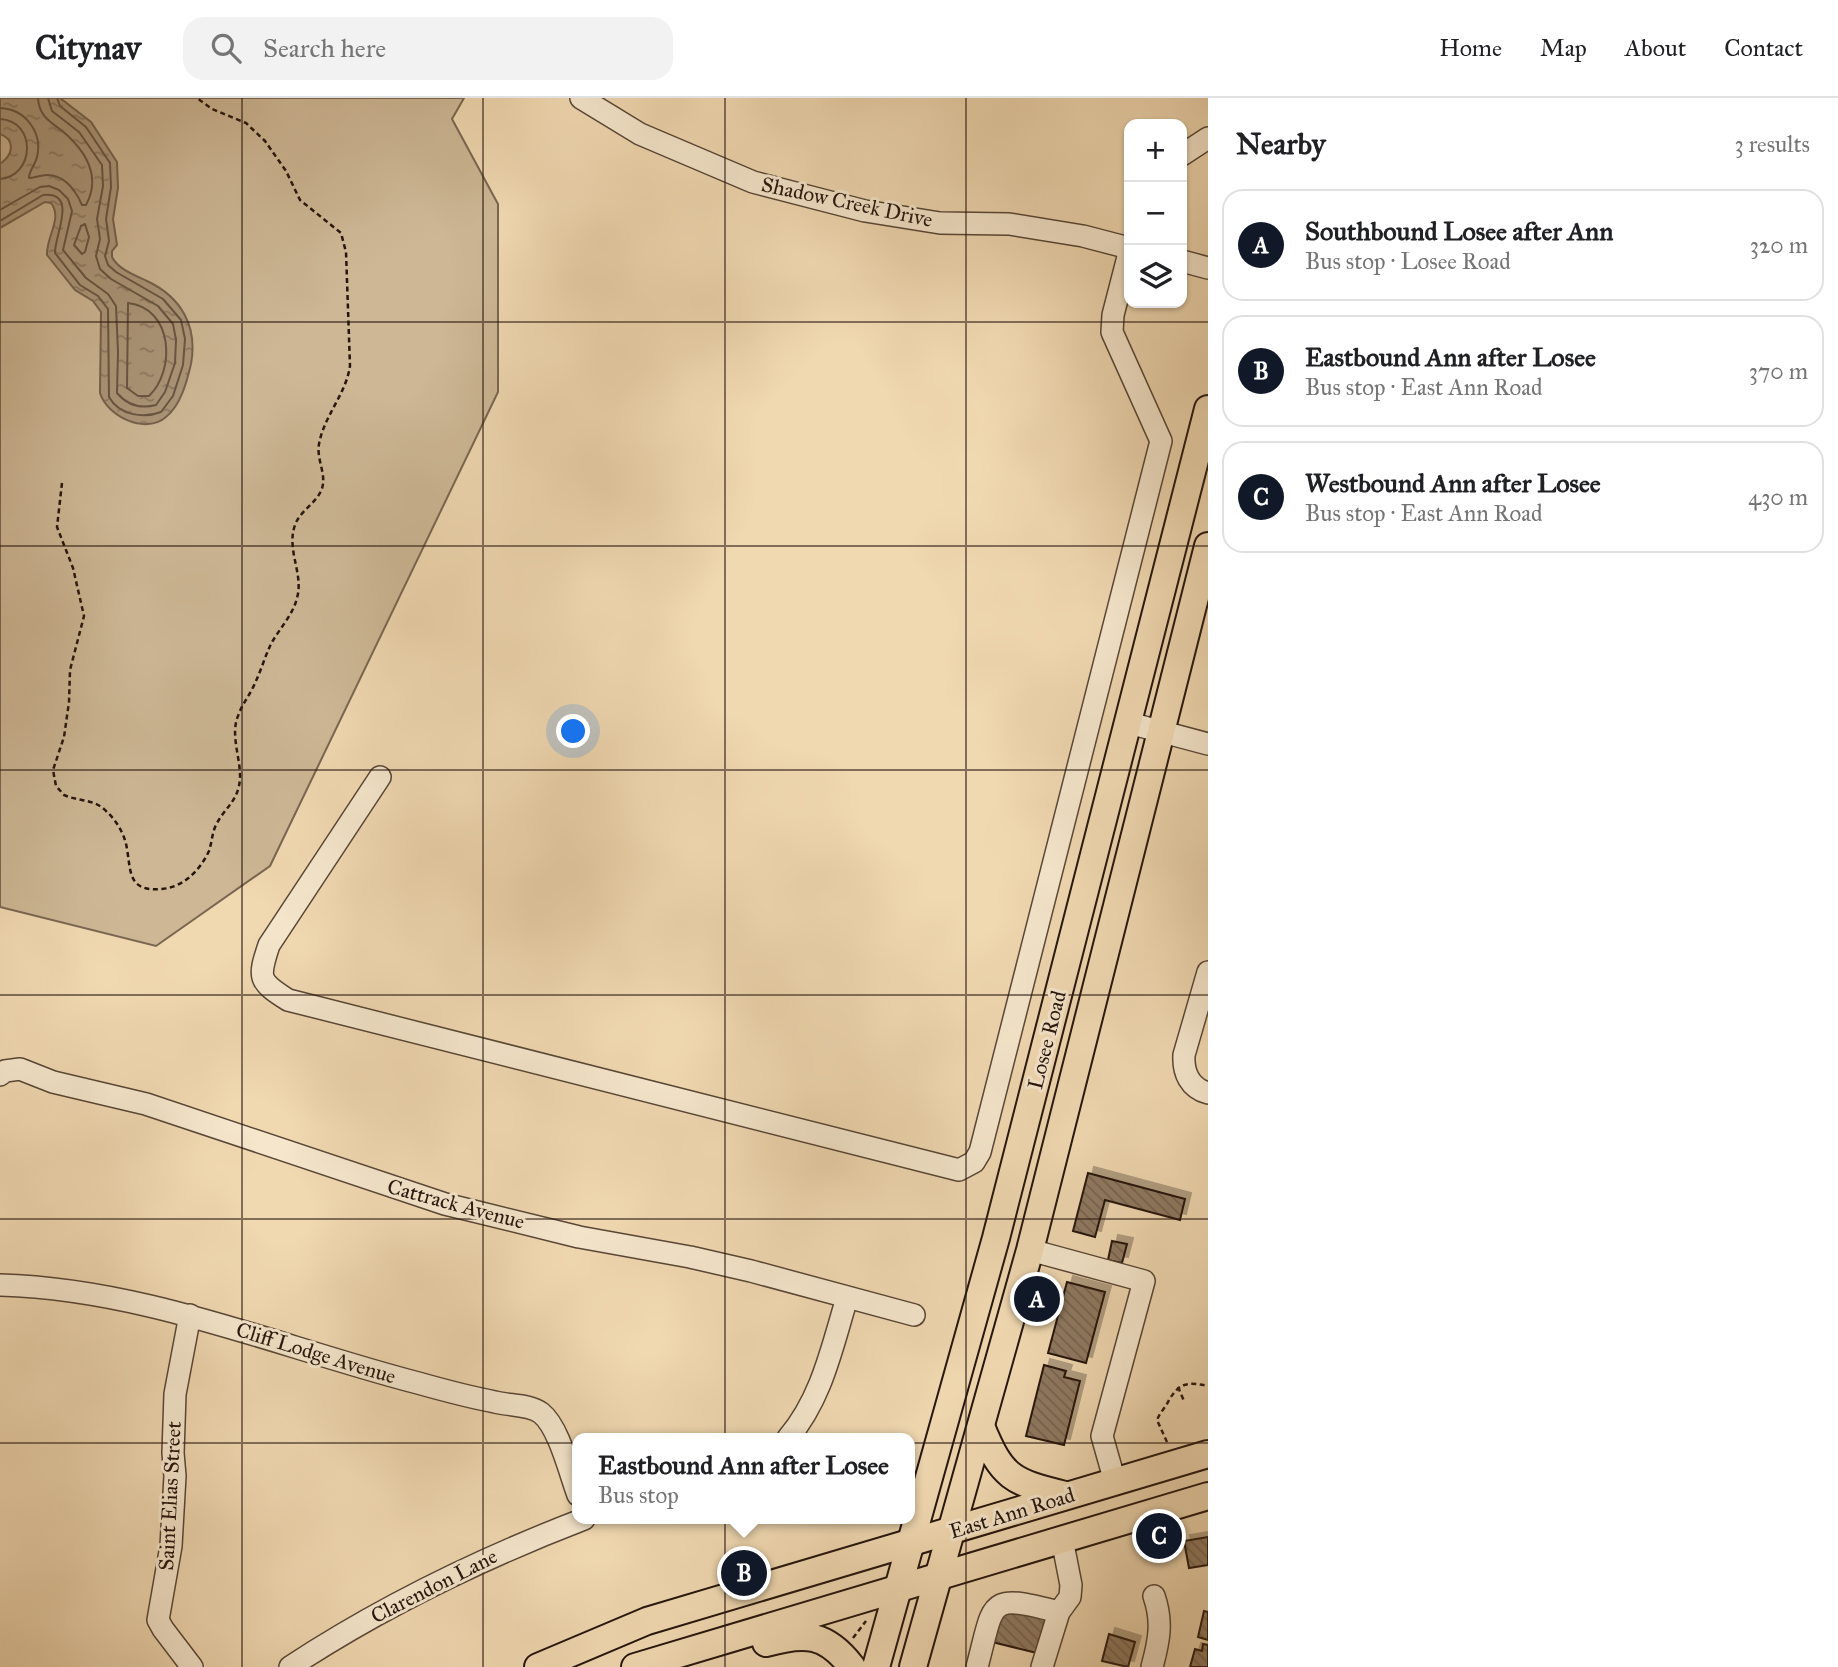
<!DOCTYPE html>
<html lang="en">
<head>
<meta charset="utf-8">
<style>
  body { margin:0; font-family:"IM FELL Great Primer",serif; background:#f2f2f2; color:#202124 }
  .controls { position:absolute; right:21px; top:21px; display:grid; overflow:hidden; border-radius:14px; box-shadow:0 2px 5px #0004 }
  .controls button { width:63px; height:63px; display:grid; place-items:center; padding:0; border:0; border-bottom:2px solid #e0e0e0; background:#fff; color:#202124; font:35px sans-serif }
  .you { position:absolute; left:574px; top:634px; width:24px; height:24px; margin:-18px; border:5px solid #fff; border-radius:50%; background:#1a73e8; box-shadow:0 0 0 10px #1a73e833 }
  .badge { display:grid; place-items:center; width:46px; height:46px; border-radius:50%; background:#111827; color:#fff; font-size:23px; font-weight:700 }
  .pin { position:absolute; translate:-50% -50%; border:4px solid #fff; box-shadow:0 2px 7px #0006 }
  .popup { position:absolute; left:572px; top:1335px; width:343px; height:91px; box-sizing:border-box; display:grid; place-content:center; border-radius:14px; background:#fff; filter:drop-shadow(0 2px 5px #0005); font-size:23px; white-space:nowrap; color:#757577 }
  .popup b { font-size:26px; color:#202124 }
  .popup::after { content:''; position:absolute; left:50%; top:100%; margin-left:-14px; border:14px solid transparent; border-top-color:#fff }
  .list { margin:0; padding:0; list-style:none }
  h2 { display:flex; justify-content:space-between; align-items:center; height:91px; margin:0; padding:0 28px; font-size:30px }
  h2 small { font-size:23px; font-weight:400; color:#757577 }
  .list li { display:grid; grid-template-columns:46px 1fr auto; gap:21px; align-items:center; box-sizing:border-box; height:112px; margin:0 14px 14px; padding:0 14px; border:2px solid #e0e0e0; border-radius:21px }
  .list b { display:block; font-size:26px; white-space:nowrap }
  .list p { margin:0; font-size:23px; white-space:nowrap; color:#757577 }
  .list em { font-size:23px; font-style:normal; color:#757577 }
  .icon { flex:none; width:38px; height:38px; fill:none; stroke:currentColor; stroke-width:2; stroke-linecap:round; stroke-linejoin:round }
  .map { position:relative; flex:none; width:1208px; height:1569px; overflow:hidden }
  header { display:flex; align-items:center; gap:42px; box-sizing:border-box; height:98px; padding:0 35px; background:#fff; border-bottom:2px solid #e0e0e0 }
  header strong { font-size:33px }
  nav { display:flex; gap:38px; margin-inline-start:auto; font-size:24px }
  .search { width:490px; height:63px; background:#f2f2f2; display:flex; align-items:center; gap:18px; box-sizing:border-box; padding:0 24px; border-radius:21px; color:#757577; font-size:26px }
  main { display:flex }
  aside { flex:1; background:#fff }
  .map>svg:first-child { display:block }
</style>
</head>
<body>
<header>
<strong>Citynav</strong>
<div class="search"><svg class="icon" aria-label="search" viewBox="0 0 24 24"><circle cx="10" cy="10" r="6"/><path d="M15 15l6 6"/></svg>Search here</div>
<nav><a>Home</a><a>Map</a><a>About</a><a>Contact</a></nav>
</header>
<main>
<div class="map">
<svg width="1208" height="1569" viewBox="0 0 1208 1569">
  <defs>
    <pattern id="water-ripples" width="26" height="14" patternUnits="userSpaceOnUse" patternTransform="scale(1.75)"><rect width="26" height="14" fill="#ab9679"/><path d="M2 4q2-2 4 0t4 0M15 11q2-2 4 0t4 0" fill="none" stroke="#8b7962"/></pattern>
    <pattern id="building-back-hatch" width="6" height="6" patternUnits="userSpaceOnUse" patternTransform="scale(1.75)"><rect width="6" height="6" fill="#8f7a62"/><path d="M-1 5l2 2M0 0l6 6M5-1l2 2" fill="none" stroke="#75634f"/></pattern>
    <filter id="shadow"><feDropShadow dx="6" dy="-6" stdDeviation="0" flood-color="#0004"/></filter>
  </defs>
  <rect width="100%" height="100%" fill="#f0d8b1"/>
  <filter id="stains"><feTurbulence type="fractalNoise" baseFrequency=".00286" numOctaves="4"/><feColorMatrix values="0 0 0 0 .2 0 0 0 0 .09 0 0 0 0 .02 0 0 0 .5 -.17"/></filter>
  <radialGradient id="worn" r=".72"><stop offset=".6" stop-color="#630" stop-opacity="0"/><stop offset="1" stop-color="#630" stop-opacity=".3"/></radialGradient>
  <polygon fill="#cdb795" stroke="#796651" stroke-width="2" points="0,0 464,0 452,21 498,106 498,294 270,768 156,848 0,809"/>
  <path fill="url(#water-ripples)" stroke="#75624e" stroke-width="2" d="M 0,0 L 60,0 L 91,24 L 117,64 L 118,90 L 113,121 L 117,147 L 112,153 L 112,159 C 118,171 134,177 147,183 C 181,199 198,228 191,266 C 187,283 181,307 166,319 C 145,337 107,318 100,295 L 101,214 L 93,203 L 75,192 L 47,157 C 46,139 63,120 51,105 L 45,104 L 0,130 L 0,66 C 13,57 16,42 0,36 Z"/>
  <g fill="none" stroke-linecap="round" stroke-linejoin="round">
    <g stroke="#685643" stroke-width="2">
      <path d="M 0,10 C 25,11 43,34 37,59 C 35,67 29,73 29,80 C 34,80 40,77 47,77 C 65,77 75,91 82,107 L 86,107 C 100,81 88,57 68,38 C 54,25 39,21 38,0"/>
      <path d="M 0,21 C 37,23 35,78 0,81"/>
      <path d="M 0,112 L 40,89 L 49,88 L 59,92 L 68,101 L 72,113 L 63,152 L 86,180 L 108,196 L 116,208 L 118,254 L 117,295 C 127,307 140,311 156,307 L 165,294 L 175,265 L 176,242 L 173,226 L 158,208 L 111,181 L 100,171 L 96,158 L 100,141 L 97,121 L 103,88 L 102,67 L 79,34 L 52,13 L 48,0"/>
      <path d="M 0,123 L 43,97 C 79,93 54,139 55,155 L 80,187 L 98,198 L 108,211 L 109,299 C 119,317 143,321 161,314 L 173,298 L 183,267 L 185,241 L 181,222 L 163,201 L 116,174 L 108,167 L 105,158 L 109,143 L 106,121 L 111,89 L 110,65 L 86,29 L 60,8 L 57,0"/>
      <polygon points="85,126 89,139 85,154 82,156 74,147 81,128"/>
      <path d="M 128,205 C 173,210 176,272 149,298 L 138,298 L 127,290 Z"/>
    </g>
  </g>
  <g fill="url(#building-back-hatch)" stroke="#25150d" stroke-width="2" filter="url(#shadow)">
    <polygon points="1088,1075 1185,1101 1180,1122 1105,1102 1095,1139 1073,1133"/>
    <polygon points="1112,1143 1127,1146 1122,1165 1108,1162"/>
    <polygon points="1067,1184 1105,1194 1086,1265 1048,1255"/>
    <polygon points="1044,1267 1066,1273 1064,1279 1080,1283 1064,1347 1026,1338"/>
    <polygon points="1208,1439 1208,1467 1189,1470 1184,1443"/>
    <polygon points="1001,1508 1046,1519 1037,1555 992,1544"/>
    <polygon points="1204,1513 1208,1514 1208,1542 1198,1539"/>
    <polygon points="1109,1536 1135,1544 1128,1569 1102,1563"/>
    <polygon points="1203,1546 1208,1547 1208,1569 1190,1569 1195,1551 1202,1553"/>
  </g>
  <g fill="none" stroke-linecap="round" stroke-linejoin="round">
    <g stroke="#584636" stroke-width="24">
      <g id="minor">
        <polyline points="581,0 640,36 753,84 865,113 940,125 1009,126 1083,138 1129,150"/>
        <polyline points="1182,57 1208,40"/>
        <polyline points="1182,163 1208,170"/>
        <polyline points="1129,625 1208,646"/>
        <path d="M 380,679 L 269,847 C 258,880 258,883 288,902 L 959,1072 L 974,1064 L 980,1054 L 1161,343 L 1112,234 L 1113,217 L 1129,155"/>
        <path d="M 1208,874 L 1184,957 C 1183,975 1190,990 1208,995"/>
        <polyline points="0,977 5,973 20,971 53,984 146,1006 445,1106 579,1139 690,1159 751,1173 914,1217"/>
        <polyline points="1030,1152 1144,1183 1102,1338 1115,1384"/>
        <path d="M 0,1187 C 145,1191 279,1249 418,1285 C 443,1292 469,1299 495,1304 C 510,1308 529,1306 541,1315 C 559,1329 570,1376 578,1397"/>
        <polyline points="190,1217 175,1296 173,1355 175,1378 171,1448 158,1522 163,1531 192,1569"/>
        <path d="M 788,1340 C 822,1300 832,1249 847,1200"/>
        <path d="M 290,1569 C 383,1508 480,1461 584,1421"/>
        <path d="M 977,1569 C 995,1502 986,1495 1059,1514"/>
        <polyline points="1042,1569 1059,1514 1070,1499 1071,1487 1062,1441"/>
        <path d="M 1152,1569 C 1159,1543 1163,1524 1154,1498"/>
      </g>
    </g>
    <g stroke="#25150d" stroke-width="30">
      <g id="major">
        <path d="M 981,1328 C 1002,1380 1012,1384 1065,1397"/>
        <path d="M 766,1545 C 805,1534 826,1535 852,1569"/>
        <polyline points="538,1569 647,1523 1208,1356"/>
        <polyline points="635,1569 1208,1398"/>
        <polyline points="876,1569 996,1140 1208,311"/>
        <polyline points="913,1569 1030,1152 1208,448"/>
      </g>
    </g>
    <g stroke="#25150d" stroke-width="2.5" stroke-dasharray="5 3.5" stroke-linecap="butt">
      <path d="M 62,385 L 57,429 L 73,470 L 84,518 L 70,572 L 69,604 L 64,639 L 53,672 L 56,688 L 64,697 C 79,704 94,700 107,714 C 117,723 125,737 127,751 C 131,774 128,794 162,791 C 184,789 200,772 209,753 C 212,744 212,735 216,727 C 225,709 238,704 240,681 C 241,661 230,637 238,618 C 242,606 250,597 255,585 C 261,573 265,558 271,546 C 279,531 293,517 297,500 C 304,476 286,452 295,427 C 300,413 315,406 321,393 C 328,378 316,362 319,346 C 324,318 346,296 350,268 L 346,154 L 341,135 L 300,102 L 286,73 L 265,43 L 246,25 L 212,11 L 197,0"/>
      <polyline points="1178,1289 1184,1303"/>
      <path d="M 1167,1344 L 1157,1322 C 1160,1314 1166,1309 1169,1302 C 1180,1284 1188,1284 1208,1288"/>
      <polyline points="853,1540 866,1523"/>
    </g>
    <use href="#minor" stroke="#f5e6cc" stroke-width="21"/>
    <use href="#major" stroke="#f0d8b1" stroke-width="26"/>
  </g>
  <path fill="none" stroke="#25150d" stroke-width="2" stroke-opacity="0.55" d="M 242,0 L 242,1569M 483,0 L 483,1569M 725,0 L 725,1569M 966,0 L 966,1569M 0,224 L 1208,224M 0,448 L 1208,448M 0,672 L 1208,672M 0,897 L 1208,897M 0,1121 L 1208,1121M 0,1345 L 1208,1345"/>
  <g text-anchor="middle" stroke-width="6" stroke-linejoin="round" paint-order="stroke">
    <g font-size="21" fill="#25150d" stroke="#f5e6cc">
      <text transform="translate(847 104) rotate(12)" y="7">Shadow Creek Drive</text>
      <text transform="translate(1047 942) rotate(-76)" y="7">Losee Road</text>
      <text transform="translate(456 1106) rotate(15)" y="7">Cattrack Avenue</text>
      <text transform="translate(316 1255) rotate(17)" y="7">Cliff Lodge Avenue</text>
      <text transform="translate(170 1398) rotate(-87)" y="7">Saint Elias Street</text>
      <text transform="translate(1012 1415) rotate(-17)" y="7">East Ann Road</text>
      <text transform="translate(434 1488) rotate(-27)" y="7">Clarendon Lane</text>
    </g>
  </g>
  <rect width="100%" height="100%" filter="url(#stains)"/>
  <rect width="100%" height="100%" fill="url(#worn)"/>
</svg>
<div class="controls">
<button>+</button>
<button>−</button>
<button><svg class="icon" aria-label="layers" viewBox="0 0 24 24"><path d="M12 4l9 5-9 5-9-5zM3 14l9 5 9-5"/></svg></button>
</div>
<div class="you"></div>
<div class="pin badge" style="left:1037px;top:1201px">A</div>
<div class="pin badge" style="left:744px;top:1475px">B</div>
<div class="popup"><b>Eastbound Ann after Losee</b>Bus stop</div>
<div class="pin badge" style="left:1159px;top:1438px">C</div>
</div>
<aside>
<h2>Nearby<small>3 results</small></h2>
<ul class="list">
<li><span class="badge">A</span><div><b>Southbound Losee after Ann</b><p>Bus stop · Losee Road</p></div><em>320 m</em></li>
<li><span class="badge">B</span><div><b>Eastbound Ann after Losee</b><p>Bus stop · East Ann Road</p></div><em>370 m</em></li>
<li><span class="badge">C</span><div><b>Westbound Ann after Losee</b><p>Bus stop · East Ann Road</p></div><em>430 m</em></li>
</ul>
</aside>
</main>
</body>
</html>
